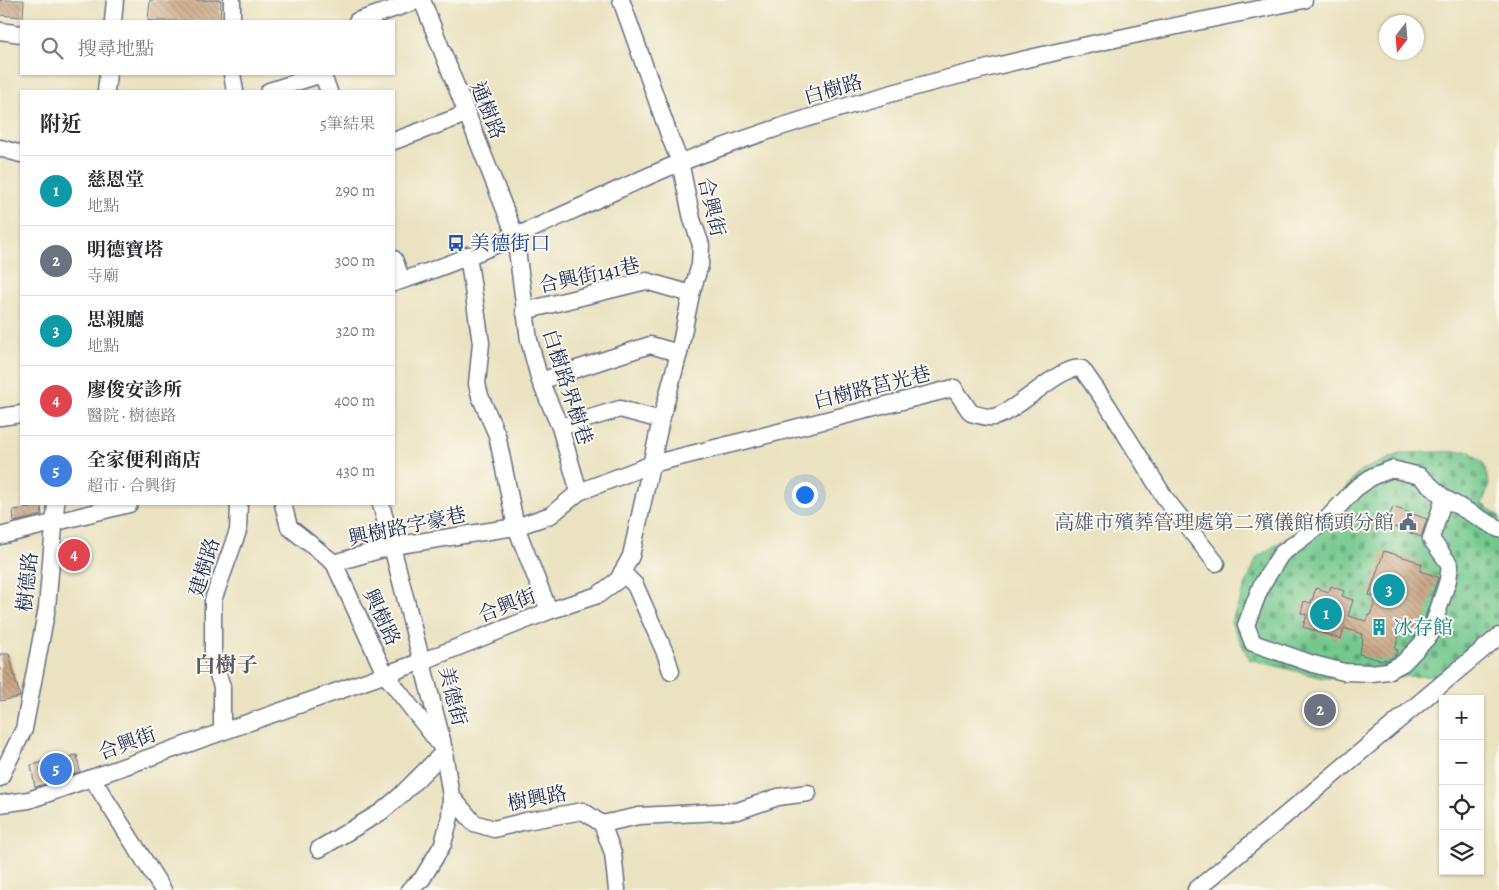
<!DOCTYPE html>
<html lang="zh-TW">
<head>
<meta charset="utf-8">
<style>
  body { margin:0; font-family:Alegreya,"Noto Serif TC",serif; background:#f7f7f7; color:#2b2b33 }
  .controls { position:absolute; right:15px; bottom:15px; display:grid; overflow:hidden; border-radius:0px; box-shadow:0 1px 4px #0004 }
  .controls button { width:45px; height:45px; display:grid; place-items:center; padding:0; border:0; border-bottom:1px solid #e1e1e2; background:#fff; color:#2b2b33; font:25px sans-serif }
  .compass { position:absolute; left:1379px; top:15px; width:45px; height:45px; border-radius:50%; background:#fff; box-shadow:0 1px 4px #0004; rotate:196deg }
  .you { position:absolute; left:804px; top:494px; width:18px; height:18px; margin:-12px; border:4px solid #fff; border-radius:50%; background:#1a73e8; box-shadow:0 0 0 8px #1a73e833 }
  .badge { display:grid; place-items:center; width:32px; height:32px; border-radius:50%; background:#0f766e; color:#fff; font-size:16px; font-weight:700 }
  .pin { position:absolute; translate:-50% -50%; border:2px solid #fff; box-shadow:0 1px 5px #0006 }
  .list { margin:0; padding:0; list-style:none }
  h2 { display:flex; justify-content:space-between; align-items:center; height:65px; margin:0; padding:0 20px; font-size:21px }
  h2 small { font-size:16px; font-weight:400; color:#7c7c81 }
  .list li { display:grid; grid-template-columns:32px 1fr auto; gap:15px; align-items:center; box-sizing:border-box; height:70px; padding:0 20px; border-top:1px solid #e1e1e2 }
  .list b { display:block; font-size:19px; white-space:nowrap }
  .list p { margin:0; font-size:16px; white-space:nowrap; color:#7c7c81 }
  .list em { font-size:16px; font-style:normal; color:#7c7c81 }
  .icon { flex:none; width:28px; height:28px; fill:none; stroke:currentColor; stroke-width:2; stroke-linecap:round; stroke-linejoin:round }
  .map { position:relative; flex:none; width:1499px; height:890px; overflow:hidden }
  .search { position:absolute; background:#fff; box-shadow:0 1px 4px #0004; left:20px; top:20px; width:375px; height:55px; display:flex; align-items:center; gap:12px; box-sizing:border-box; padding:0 18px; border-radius:0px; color:#7c7c81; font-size:19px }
  .panel { position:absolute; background:#fff; box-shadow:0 1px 4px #0004; left:20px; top:90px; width:375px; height:415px; border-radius:0px }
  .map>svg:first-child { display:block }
</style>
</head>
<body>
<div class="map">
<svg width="1499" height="890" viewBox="0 0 1499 890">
  <defs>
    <pattern id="cemetery-stones" width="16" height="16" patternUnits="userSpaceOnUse" patternTransform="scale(1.25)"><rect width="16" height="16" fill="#73c88d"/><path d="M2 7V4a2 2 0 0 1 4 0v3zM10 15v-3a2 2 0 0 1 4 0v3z" fill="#5ea376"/></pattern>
    <pattern id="building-back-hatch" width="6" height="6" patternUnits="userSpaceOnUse" patternTransform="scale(1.25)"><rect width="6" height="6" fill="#c9a582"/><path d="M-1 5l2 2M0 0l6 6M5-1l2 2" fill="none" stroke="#a2876e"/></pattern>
  </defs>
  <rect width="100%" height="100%" fill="#fbf7ec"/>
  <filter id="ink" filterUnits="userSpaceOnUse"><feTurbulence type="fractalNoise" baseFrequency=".02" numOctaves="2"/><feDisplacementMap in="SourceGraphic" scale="10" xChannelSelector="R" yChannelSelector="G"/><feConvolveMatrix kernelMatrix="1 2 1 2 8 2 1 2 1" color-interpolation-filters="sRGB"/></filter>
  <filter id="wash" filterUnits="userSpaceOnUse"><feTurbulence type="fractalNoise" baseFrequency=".0096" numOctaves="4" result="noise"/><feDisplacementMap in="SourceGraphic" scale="20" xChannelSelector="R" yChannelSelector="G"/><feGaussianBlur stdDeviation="1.12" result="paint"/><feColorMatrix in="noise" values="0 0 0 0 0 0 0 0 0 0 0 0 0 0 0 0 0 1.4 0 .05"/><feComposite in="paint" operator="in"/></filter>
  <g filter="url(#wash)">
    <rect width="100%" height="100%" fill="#eae2c0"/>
    <polygon fill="url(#cemetery-stones)" stroke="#477c76" points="1469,451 1484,464 1489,485 1482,504 1499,516 1499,624 1439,676 1323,678 1249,659 1231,622 1257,557 1320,517 1360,471 1402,453"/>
    <g id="blocks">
      <g fill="url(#building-back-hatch)">
        <polygon points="0,0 24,0 23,17 0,15"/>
        <polygon points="150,0 221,0 220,21 148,21"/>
        <polygon points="41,507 42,515 14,522 13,510"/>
        <polygon points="1393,507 1427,519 1421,537 1386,524"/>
        <polygon points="1384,551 1416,561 1416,562 1422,564 1420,571 1438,577 1421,630 1419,632 1402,627 1395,649 1398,650 1396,655 1387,660 1384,659 1383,661 1359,654 1363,639 1361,638 1362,634 1344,628 1341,639 1303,627 1307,615 1301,613 1304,601 1311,603 1316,588 1329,592 1331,586 1344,591 1342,596 1353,600 1348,616 1366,621 1368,615 1370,615 1377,597 1369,595"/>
        <polygon points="0,654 9,654 20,697 0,701"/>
        <polygon points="77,755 80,772 35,787 31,765"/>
      </g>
    </g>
  </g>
  <g filter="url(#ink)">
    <use href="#blocks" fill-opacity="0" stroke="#636e80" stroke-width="1"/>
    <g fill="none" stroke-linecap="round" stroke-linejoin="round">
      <g stroke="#636e80" stroke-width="19">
        <g id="minor">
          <polyline points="422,0 515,235 529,340 540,381 560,427 579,492"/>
          <polyline points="113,21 115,0"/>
          <polyline points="232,21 232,0"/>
          <polyline points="357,21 420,0"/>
          <polyline points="0,31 21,34"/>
          <polyline points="232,74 235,91"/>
          <polyline points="106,91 108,74"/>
          <polyline points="269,91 322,74 329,91"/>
          <polyline points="394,141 466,114"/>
          <polyline points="0,148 21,154"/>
          <polyline points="468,255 481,343 477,384 480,396 497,435 516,527 549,611"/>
          <polyline points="394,259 402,280"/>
          <path d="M 394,283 C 472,259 546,222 620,189 C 640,180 661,170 682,162 C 881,85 1095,42 1304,0"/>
          <polyline points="524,311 646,281 691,294"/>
          <polyline points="540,381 650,345 679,353"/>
          <polyline points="0,417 21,414"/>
          <polyline points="560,427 620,409 661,420"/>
          <polyline points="1444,498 1431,539 1450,565 1448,580 1430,635 1403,663 1388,671 1371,673 1344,672 1313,664 1253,643 1246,625 1261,586 1281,554 1324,522 1355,489 1373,476 1392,469 1420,476 1444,498 1499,529"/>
          <polyline points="283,504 289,527 334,563 385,674 445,751 400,796 381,812 319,849"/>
          <polyline points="381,504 442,740 451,796 450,817 443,844 422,879 409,890"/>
          <polyline points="0,536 129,504"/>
          <path d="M 334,563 L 393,546 L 516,527 L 551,515 L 579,492 L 652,464 L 954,388 L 971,413 C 978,415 988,418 994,417 C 1019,411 1061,363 1082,369 L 1108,406 L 1165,498 L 1216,563"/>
          <polyline points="622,572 635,585 666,655 671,671"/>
          <polyline points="222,731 222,686 213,662 213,600 238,531 239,504"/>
          <polyline points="0,778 24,729 47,608 56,504"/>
          <polyline points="92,778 163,890"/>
          <polyline points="451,796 474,823 494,829 526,821 583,811 602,824 613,853 617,890"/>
          <polyline points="0,804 29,800 423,661 549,611 598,595 618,580 631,556 661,420 679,353 691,294 700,265 701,245 692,219 680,162 671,140 621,0"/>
          <polyline points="602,824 639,816 738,811 778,797 808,793"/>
          <polyline points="1196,890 1499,636"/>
        </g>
      </g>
      <use href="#minor" stroke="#fff" stroke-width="16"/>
    </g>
  </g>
  <defs>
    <g id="bus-bare" transform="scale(1.35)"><path d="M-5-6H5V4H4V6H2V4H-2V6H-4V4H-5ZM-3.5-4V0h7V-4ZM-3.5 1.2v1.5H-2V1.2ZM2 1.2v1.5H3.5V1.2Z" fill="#1a4fb4" stroke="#fbf7ec" stroke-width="2.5" paint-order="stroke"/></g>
    <g id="civic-bare" transform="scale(1.35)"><path d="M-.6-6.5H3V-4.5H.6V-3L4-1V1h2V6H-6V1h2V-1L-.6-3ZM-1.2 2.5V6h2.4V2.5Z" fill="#5c6f8a" stroke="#fbf7ec" stroke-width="2.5" paint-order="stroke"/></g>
    <g id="building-bare" transform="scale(1.35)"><path d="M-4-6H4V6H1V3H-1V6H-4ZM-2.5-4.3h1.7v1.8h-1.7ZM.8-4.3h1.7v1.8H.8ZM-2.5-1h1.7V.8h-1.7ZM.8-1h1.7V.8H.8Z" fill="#0f9aa8" stroke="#fbf7ec" stroke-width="2.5" paint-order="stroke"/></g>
  </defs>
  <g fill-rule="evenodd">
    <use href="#bus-bare" x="456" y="243"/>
    <use href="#civic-bare" x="1408" y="522"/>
    <use href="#building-bare" x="1379" y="627"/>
  </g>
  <g text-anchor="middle" stroke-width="4" stroke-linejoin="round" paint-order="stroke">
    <g font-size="20" fill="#1b2f5e" stroke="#fbf7ec">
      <text transform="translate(833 89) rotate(-16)" y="7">白樹路</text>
      <text transform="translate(488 110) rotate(68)" y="7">通樹路</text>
      <text transform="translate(712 207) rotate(77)" y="7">合興街</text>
      <text transform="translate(589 275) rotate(-12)" y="7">合興街141巷</text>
      <text transform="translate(568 387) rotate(72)" y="7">白樹路界樹巷</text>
      <text transform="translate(872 387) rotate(-14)" y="7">白樹路莒光巷</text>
      <text transform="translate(407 526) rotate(-12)" y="7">興樹路字豪巷</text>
      <text transform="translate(204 567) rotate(-73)" y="7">建樹路</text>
      <text transform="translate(27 582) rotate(-84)" y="7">樹德路</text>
      <text transform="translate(507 605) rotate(-21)" y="7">合興街</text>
      <text transform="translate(382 617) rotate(65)" y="7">興樹路</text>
      <text transform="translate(453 696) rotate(76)" y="7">美德街</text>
      <text transform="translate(127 743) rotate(-20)" y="7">合興街</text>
      <text transform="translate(537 798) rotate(-11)" y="7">樹興路</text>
    </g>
    <g font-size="20" fill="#164399" stroke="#fbf7ec" text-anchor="start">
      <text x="470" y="250">美德街口</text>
    </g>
    <g font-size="20" fill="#4e5e75" stroke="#fbf7ec" text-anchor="end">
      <text x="1394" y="529">高雄市殯葬管理處第二殯儀館橋頭分館</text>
    </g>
    <g font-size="20" fill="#0d838f" stroke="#fbf7ec" text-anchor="start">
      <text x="1393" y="634">冰存館</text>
    </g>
    <g font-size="21" font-weight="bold" fill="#58586b" stroke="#fbf7ec">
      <text x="226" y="672">白樹子</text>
    </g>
  </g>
</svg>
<div class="controls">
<button>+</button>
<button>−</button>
<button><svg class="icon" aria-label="locate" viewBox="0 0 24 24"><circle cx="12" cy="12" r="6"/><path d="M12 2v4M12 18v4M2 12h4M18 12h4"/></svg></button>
<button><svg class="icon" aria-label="layers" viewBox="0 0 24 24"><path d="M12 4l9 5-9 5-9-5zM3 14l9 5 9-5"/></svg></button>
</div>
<svg class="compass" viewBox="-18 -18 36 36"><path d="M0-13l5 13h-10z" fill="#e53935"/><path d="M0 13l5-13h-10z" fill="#7c7c81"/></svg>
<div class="you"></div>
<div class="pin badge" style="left:1326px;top:614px;background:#0f9aa8">1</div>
<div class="pin badge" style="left:1320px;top:710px;background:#6b7280">2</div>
<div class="pin badge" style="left:1389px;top:590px;background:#0f9aa8">3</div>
<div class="pin badge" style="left:74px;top:555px;background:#e0444e">4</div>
<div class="pin badge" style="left:56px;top:769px;background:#3f7fe0">5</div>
<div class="search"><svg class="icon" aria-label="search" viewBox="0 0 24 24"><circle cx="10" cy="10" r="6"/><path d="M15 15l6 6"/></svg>搜尋地點</div>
<section class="panel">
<h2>附近<small>5筆結果</small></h2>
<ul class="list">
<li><span class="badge" style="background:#0f9aa8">1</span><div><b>慈恩堂</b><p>地點</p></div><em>290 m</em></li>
<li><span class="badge" style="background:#6b7280">2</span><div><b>明德寶塔</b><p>寺廟</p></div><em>300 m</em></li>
<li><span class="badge" style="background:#0f9aa8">3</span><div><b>思親廳</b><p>地點</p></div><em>320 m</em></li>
<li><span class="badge" style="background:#e0444e">4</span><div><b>廖俊安診所</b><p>醫院 · 樹德路</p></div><em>400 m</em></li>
<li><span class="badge" style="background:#3f7fe0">5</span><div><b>全家便利商店</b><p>超市 · 合興街</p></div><em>430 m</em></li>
</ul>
</section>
</div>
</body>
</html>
